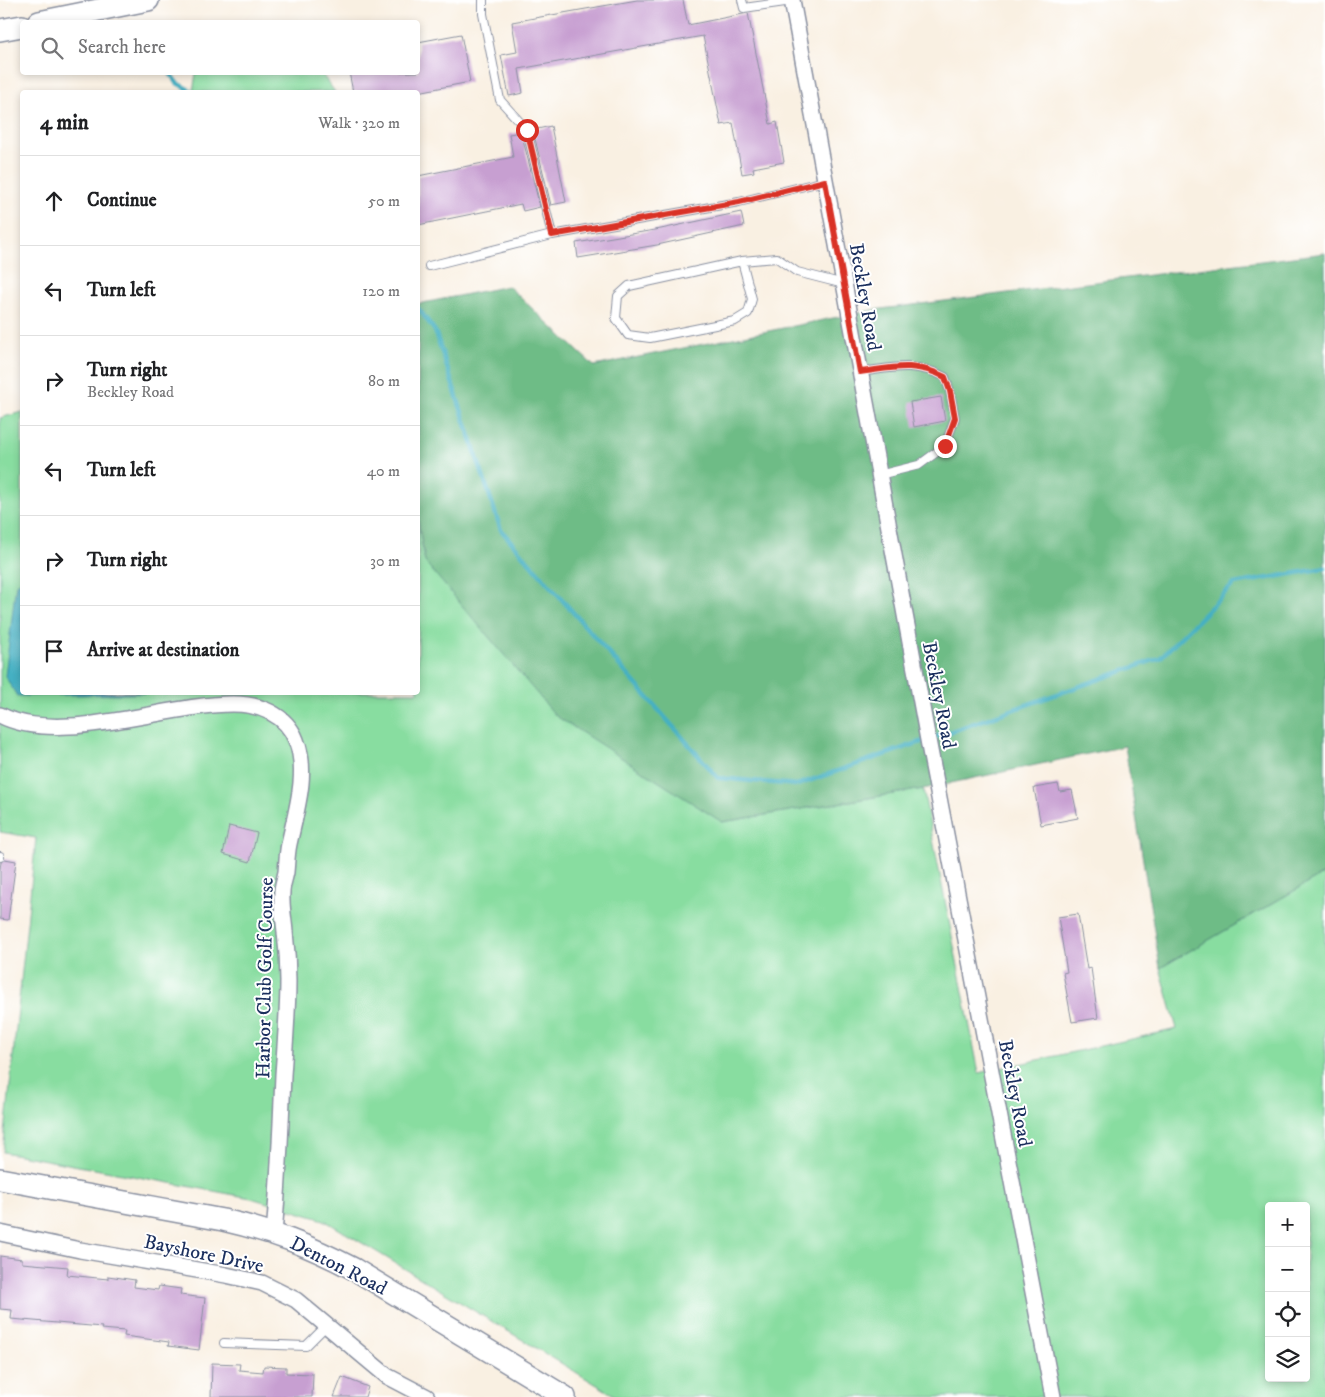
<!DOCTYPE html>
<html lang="en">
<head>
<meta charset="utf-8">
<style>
  body { margin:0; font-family:"IM FELL DW Pica",serif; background:#f2f2f2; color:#202124 }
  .controls { position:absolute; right:15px; bottom:15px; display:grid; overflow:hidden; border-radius:5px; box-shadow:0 2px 8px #0003 }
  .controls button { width:45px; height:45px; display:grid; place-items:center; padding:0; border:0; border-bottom:1px solid #e0e0e0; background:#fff; color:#202124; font:25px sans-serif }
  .stop { position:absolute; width:15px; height:15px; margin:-11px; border:4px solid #d93025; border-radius:50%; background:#fff }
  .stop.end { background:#d93025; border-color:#fff; box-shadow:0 1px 5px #0008 }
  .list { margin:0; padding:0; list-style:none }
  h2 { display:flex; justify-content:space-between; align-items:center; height:65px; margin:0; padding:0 20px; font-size:21px }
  h2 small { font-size:16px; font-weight:400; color:#757577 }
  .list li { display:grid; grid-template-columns:32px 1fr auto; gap:15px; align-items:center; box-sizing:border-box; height:90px; padding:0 20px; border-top:1px solid #e0e0e0 }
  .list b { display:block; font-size:19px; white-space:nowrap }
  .list p { margin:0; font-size:16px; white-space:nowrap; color:#757577 }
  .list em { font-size:16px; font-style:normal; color:#757577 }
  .icon { flex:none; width:28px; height:28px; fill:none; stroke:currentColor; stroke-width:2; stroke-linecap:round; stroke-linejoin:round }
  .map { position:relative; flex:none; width:1325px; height:1397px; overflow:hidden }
  .search { position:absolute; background:#fff; box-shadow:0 2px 8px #0003; left:20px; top:20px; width:400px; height:55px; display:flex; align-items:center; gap:12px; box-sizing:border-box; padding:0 18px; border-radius:5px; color:#757577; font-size:19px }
  .panel { position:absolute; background:#fff; box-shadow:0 2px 8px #0003; left:20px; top:90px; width:400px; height:605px; border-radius:5px }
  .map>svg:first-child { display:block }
</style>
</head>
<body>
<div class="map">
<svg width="1325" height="1397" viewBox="0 0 1325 1397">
  <rect width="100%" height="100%" fill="#fff"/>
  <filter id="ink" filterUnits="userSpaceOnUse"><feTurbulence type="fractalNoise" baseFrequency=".02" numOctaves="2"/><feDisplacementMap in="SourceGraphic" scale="10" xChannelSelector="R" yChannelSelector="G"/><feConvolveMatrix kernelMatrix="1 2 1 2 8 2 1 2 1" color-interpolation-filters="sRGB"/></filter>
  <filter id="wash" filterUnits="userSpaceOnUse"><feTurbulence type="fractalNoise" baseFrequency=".0096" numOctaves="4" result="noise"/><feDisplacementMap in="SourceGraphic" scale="20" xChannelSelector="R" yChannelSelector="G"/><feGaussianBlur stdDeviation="1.12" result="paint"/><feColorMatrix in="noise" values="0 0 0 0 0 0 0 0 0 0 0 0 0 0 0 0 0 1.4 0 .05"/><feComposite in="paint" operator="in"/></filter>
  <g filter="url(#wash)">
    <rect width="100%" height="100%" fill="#f9f0e2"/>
    <g fill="#88dda0" stroke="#52867f" fill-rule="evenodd">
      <polygon points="196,73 321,73 335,92 193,92"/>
      <path d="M 22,412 L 22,692 L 418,692 L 418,520 L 425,562 L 722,822 L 923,789 L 979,1073 L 1177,1029 L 1160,968 L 1325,873 L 1325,1397 L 617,1397 L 324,1220 L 251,1198 L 3,1152 L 36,838 L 0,832 L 0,418 ZM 1269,1206 L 1306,1206 L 1306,1378 L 1269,1378 Z"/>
    </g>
    <polygon fill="#6ebc86" stroke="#447672" points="1325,253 1325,873 1160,968 1125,746 923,789 722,822 556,716 425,562 418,520 418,304 508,286 594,366 873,310"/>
    <polygon fill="#45b0c3" stroke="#307090" points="22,581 22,692 169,693 17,696 5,676 16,584"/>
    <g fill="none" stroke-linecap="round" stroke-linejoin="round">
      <g stroke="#45b0c3" stroke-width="4.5">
        <polyline points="169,72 177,83 193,92"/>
        <polyline points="418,308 435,331 501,530 718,778 797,785 918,743 1160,658 1234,584 1325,568"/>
      </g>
    </g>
    <g id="blocks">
      <g fill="#c79fd1">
        <polygon points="637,0 683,0 688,25 748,13 770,124 777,122 784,162 753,168 754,172 742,174 733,123 721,125 703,36 519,69 523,93 509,96 501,55 517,52 512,22"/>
        <polygon points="461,34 470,82 418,92 353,92 349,72 418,72 418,42"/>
        <polygon points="551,126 566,202 551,205 533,130"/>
        <polygon points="521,132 540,207 523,211 521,204 418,225 418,176 513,157 509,134"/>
        <polygon points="741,212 744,226 657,245 578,258 576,243 661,229"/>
        <polygon points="941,397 945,421 914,427 910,402"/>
        <polygon points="1058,784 1060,792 1072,790 1078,818 1041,825 1034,788"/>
        <polygon points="229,826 257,833 250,862 223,854"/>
        <polygon points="5,859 16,861 8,920 0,919 0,869 1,862"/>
        <polygon points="1078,914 1087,969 1091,968 1098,1018 1072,1022 1063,973 1067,972 1058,917"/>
        <polygon points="0,1256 22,1259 22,1263 68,1267 67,1275 108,1279 108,1276 135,1280 134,1287 158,1290 159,1286 181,1289 180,1295 205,1298 199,1350 168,1346 169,1342 124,1336 125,1331 101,1329 102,1327 11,1319 12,1310 0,1309"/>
        <polygon points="212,1363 240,1364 239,1370 263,1372 264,1366 286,1367 286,1373 313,1374 312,1397 211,1397"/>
        <polygon points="342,1377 368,1387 365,1397 334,1397"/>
      </g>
    </g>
  </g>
  <g filter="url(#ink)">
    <use href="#blocks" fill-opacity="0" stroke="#8a90a0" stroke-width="1"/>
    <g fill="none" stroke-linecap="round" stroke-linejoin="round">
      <g stroke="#8a90a0" stroke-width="10">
        <g id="lane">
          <polyline points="483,0 483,14 500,100 527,130 552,235"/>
          <polyline points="742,0 744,8 792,1"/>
          <polyline points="742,261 752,299 748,313 735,321 650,338 628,335 616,318 618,296 629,286 742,261 777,258 797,272 844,284"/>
          <polyline points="429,266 552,235 739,202 825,181"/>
          <path d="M 860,372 C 893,368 913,361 945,377 L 950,391 L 955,418 L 945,446 L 919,465 L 879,475"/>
          <polyline points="0,857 0,856"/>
          <polyline points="224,1343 306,1346 327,1325"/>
        </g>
      </g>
      <g stroke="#8a90a0" stroke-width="18">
        <g id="street">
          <polyline points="792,0 928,740 1053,1397"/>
          <path d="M 0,715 C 59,746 166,704 233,704 C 259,704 286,714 296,740 C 309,772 296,811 289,844 C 287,853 287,862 286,872 C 285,878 282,885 282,892 C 281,905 284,919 285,932 C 287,948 288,965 288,981 C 288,1012 285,1044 283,1075 C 281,1128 279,1180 274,1233"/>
          <polyline points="0,1233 80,1250 226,1275 262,1283 296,1300 387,1376 427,1397"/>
        </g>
      </g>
      <g stroke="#8a90a0" stroke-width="24">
        <g id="secondary">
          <polyline points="39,22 148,0"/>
          <polyline points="0,30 22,26"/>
          <path d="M 0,1179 L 223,1220 C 272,1231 310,1246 354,1269 L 565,1397"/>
        </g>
      </g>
      <use href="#lane" stroke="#fff" stroke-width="8"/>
      <use href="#street" stroke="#fff" stroke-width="15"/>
      <use href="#secondary" stroke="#fff" stroke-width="21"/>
    </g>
  </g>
  <g fill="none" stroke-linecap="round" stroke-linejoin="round" filter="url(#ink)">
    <path stroke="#d93025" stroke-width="6" d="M 527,130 L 552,235 L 739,202 L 825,181 L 860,372 C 893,368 913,361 945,377 L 950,391 L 955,418 L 945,446"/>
  </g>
  <g text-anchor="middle" stroke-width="4" stroke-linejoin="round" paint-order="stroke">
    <g font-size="20" fill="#1b2f5e" stroke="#fff">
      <text transform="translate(866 297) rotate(80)" y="7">Beckley Road</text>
      <text transform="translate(940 695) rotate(79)" y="7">Beckley Road</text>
      <text transform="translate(264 978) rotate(-89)" y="7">Harbor Club Golf Course</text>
      <text transform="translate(1016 1093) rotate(79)" y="7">Beckley Road</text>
      <text transform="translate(204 1253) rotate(12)" y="7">Bayshore Drive</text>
      <text transform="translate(339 1265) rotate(27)" y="7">Denton Road</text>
    </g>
  </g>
</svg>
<div class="controls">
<button>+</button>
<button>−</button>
<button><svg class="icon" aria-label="locate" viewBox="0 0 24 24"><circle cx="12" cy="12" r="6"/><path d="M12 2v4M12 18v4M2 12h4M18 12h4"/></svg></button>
<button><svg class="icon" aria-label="layers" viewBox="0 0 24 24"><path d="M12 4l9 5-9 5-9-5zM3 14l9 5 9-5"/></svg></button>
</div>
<div class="stop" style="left:527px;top:130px"></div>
<div class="stop end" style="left:945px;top:446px"></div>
<div class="search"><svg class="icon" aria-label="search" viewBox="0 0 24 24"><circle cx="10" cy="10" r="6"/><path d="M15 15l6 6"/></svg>Search here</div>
<section class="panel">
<h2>4 min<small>Walk · 320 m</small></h2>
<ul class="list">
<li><svg class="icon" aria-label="ahead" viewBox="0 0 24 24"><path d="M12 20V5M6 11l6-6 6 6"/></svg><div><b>Continue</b></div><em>50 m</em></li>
<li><svg class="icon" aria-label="left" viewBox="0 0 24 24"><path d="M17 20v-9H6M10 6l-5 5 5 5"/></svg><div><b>Turn left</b></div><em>120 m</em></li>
<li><svg class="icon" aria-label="right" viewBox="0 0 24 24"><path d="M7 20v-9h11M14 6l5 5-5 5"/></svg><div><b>Turn right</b><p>Beckley Road</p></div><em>80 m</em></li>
<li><svg class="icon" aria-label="left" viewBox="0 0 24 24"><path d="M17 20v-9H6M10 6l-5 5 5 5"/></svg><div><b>Turn left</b></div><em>40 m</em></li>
<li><svg class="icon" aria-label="right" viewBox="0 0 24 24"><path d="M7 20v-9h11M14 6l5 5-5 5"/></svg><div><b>Turn right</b></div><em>30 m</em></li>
<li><svg class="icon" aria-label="arrive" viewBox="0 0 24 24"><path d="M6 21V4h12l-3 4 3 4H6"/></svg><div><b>Arrive at destination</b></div></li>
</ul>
</section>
</div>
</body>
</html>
